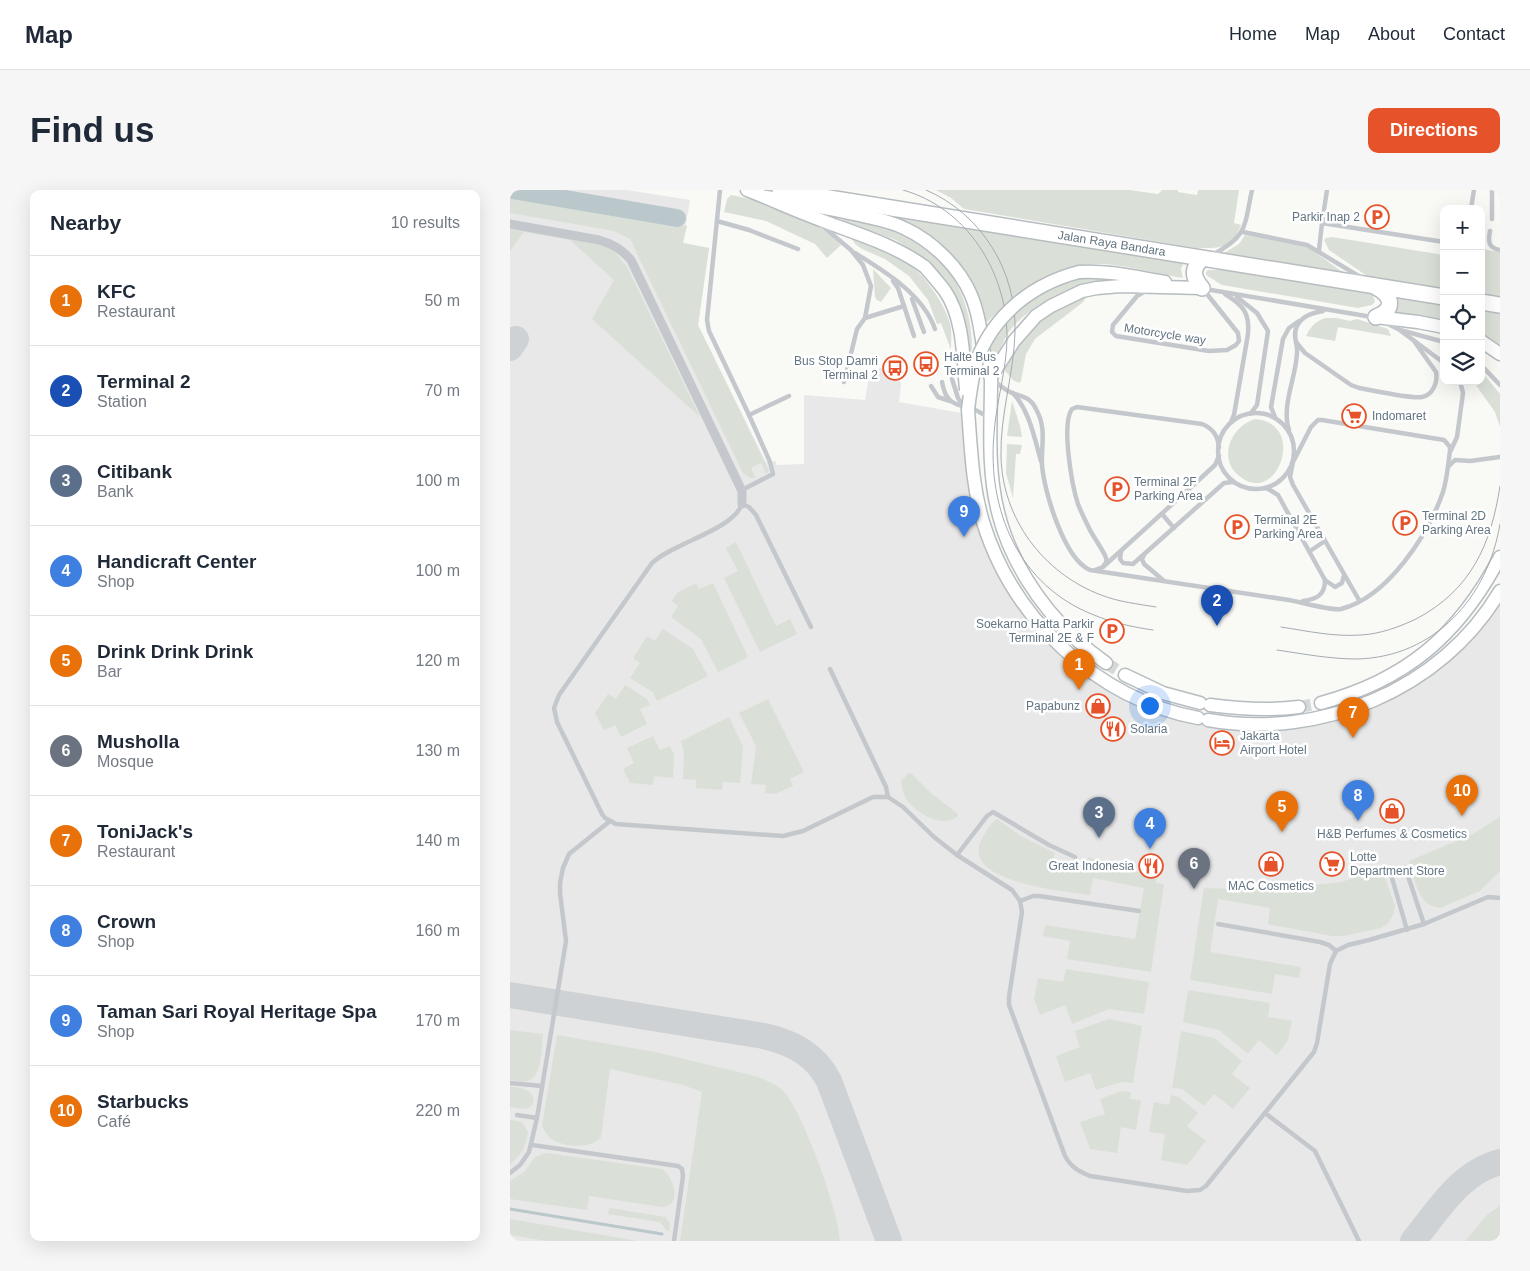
<!DOCTYPE html>
<html lang="en">
<head>
<meta charset="utf-8">
<style>
  body { margin:0; font-family:Arial,sans-serif; background:#f6f6f7; color:#1f2937 }
  .controls { position:absolute; right:15px; top:15px; display:grid; overflow:hidden; border-radius:10px; box-shadow:0 5px 20px #0002 }
  .controls button { width:45px; height:45px; display:grid; place-items:center; padding:0; border:0; border-bottom:1px solid #e0e1e3; background:#fff; color:#1f2937; font:25px sans-serif }
  .you { position:absolute; left:639px; top:515px; width:18px; height:18px; margin:-12px; border:4px solid #fff; border-radius:50%; background:#1a73e8; box-shadow:0 0 0 8px #1a73e833 }
  .badge { display:grid; place-items:center; width:32px; height:32px; border-radius:50%; background:#e65229; color:#fff; font-size:16px; font-weight:700 }
  .pin { position:absolute; translate:-50% -41px; filter:drop-shadow(0 1px 2px #0008) }
  .pin::after { content:''; position:absolute; top:26px; width:18px; height:15px; background:inherit; clip-path:polygon(0 0,100% 0,50% 100%) }
  .list { margin:0; padding:0; list-style:none }
  h2 { display:flex; justify-content:space-between; align-items:center; height:65px; margin:0; padding:0 20px; font-size:21px }
  h2 small { font-size:16px; font-weight:400; color:#747a83 }
  .list li { display:grid; grid-template-columns:32px 1fr auto; gap:15px; align-items:center; box-sizing:border-box; height:90px; padding:0 20px; border-top:1px solid #e0e1e3 }
  .list b { display:block; font-size:19px; white-space:nowrap }
  .list p { margin:0; font-size:16px; white-space:nowrap; color:#747a83 }
  .list em { font-size:16px; font-style:normal; color:#747a83 }
  .icon { flex:none; width:28px; height:28px; fill:none; stroke:currentColor; stroke-width:2; stroke-linecap:round; stroke-linejoin:round }
  .map { position:relative; flex:none; width:990px; height:1051px; overflow:hidden; border-radius:10px }
  header { display:flex; align-items:center; gap:30px; box-sizing:border-box; height:70px; padding:0 25px; background:#fff; border-bottom:1px solid #e0e1e3 }
  header strong { font-size:24px }
  nav { display:flex; gap:28px; margin-inline-start:auto; font-size:18px }
  .intro { display:flex; align-items:center; justify-content:space-between; box-sizing:border-box; height:120px; padding:0 30px }
  h1 { margin:0; font-size:35px }
  .button { padding:12px 22px; border-radius:10px; background:#e65229; color:#fff; font-size:18px; font-weight:700 }
  main { display:flex; gap:30px; padding:0 30px }
  aside { flex:1; background:#fff; border-radius:10px; box-shadow:0 5px 20px #0002 }
  .map>svg:first-child { display:block }
</style>
</head>
<body>
<header>
<strong>Map</strong>
<nav><a>Home</a><a>Map</a><a>About</a><a>Contact</a></nav>
</header>
<div class="intro"><h1>Find us</h1><a class="button">Directions</a></div>
<main>
<aside>
<h2>Nearby<small>10 results</small></h2>
<ul class="list">
<li><span class="badge" style="background:#e8710a">1</span><div><b>KFC</b><p>Restaurant</p></div><em>50 m</em></li>
<li><span class="badge" style="background:#1a4fb4">2</span><div><b>Terminal 2</b><p>Station</p></div><em>70 m</em></li>
<li><span class="badge" style="background:#5c6f8a">3</span><div><b>Citibank</b><p>Bank</p></div><em>100 m</em></li>
<li><span class="badge" style="background:#3f7fe0">4</span><div><b>Handicraft Center</b><p>Shop</p></div><em>100 m</em></li>
<li><span class="badge" style="background:#e8710a">5</span><div><b>Drink Drink Drink</b><p>Bar</p></div><em>120 m</em></li>
<li><span class="badge" style="background:#6b7280">6</span><div><b>Musholla</b><p>Mosque</p></div><em>130 m</em></li>
<li><span class="badge" style="background:#e8710a">7</span><div><b>ToniJack's</b><p>Restaurant</p></div><em>140 m</em></li>
<li><span class="badge" style="background:#3f7fe0">8</span><div><b>Crown</b><p>Shop</p></div><em>160 m</em></li>
<li><span class="badge" style="background:#3f7fe0">9</span><div><b>Taman Sari Royal Heritage Spa</b><p>Shop</p></div><em>170 m</em></li>
<li><span class="badge" style="background:#e8710a">10</span><div><b>Starbucks</b><p>Café</p></div><em>220 m</em></li>
</ul>
</aside>
<div class="map">
<svg width="990" height="1051" viewBox="0 0 990 1051">
  <rect width="100%" height="100%" fill="#f9f9f6"/>
  <polygon fill="#e7e8e7" points="0,0 117,0 180,10 173,53 199,58 188,135 256,272 266,271 266,275 294,274 294,205 355,210 359,187 362,183 370,178 380,178 388,185 391,194 389,212 457,224 471,334 540,450 654,522 775,536 901,494 990,406 990,1051 0,1051"/>
  <g fill="#dae0d7">
    <path d="M 426,0 L 620,0 L 648,4 L 652,0 L 668,0 L 668,2 L 687,5 L 688,0 L 729,0 L 724,33 L 731,35 C 721,60 710,58 686,58 L 454,19 L 441,8 Z"/>
    <path d="M 221,5 C 262,13 301,26 331,55 L 317,68 L 305,54 L 256,31 L 214,22 L 217,9 Z"/>
    <polygon points="0,6 177,36 173,53 199,58 188,135 259,281 256,284 251,273 241,278 246,288 240,288 233,283 120,49 106,42 99,40 0,23"/>
    <path d="M 376,24 L 674,72 L 671,79 L 673,88 C 648,84 613,74 589,74 C 541,74 505,104 473,136 L 464,102 L 401,36 Z"/>
    <path d="M 334,28 C 355,34 377,38 397,47 C 441,67 463,114 462,160 L 458,162 L 425,80 L 412,67 L 386,50 L 332,31 Z"/>
    <polygon points="0,37 95,55 105,62 117,77 190,227 82,129 104,90 60,50 14,42 0,61"/>
    <polygon points="735,45 796,56 834,83 714,63 729,54"/>
    <path d="M 340,46 C 356,53 374,59 389,67 C 412,80 432,109 440,133 C 442,141 441,152 441,160 L 431,133 L 427,134 L 418,110 L 399,86 L 375,69 L 352,59 L 345,54 Z"/>
    <polygon points="822,47 934,65 934,100 860,88 819,60 814,50 816,48"/>
    <polygon points="971,59 990,62 990,108 971,105"/>
    <polygon points="363,79 381,98 371,112 367,110 365,107"/>
    <polygon points="698,80 724,80 850,100 863,105 865,112 862,115 848,118 712,95 696,85 696,82"/>
    <path d="M 583,85 L 627,92 C 611,93 584,92 569,96 C 544,104 514,121 498,143 C 493,152 489,162 484,171 L 477,159 C 487,143 503,117 519,107 C 536,96 563,89 583,85 Z"/>
    <polygon points="575,106 576,108 572,113 525,149 516,164 511,191 509,193 503,190 495,181 495,176 510,149 541,120"/>
    <polygon points="886,106 934,114 934,132 882,122 887,112"/>
    <polygon points="971,120 990,122 990,155 971,143"/>
    <path d="M 815,128 L 827,128 L 840,131 L 847,129 L 878,139 L 881,146 L 828,137 L 825,151 L 796,146 C 801,136 805,132 815,128 Z"/>
    <polygon points="971,181 990,204 990,237 985,222 963,191 971,191"/>
    <polygon points="502,211 510,236 512,247 497,246"/>
    <path d="M 745,229 C 799,233 766,321 727,284 C 708,266 722,236 745,229 Z"/>
    <polygon points="497,254 512,255 510,264 506,264 503,308 496,283"/>
    <polygon points="226,352 266,436 280,429 287,444 250,462 214,388 228,381 216,358"/>
    <polygon points="186,393 189,399 203,393 238,467 208,482 191,449 161,427 168,416 162,411 167,403"/>
    <polygon points="153,439 183,459 198,486 147,511 143,502 120,488 130,473 123,468 137,446 145,451"/>
    <polygon points="115,495 137,509 140,515 130,519 137,534 111,547 105,535 94,540 85,523 98,504 106,509"/>
    <polygon points="258,509 294,582 280,589 283,596 265,604 255,603 256,595 241,594 246,556 229,523"/>
    <polygon points="219,527 233,557 230,593 213,592 212,600 186,598 186,590 173,589 174,562 171,551"/>
    <polygon points="143,546 150,560 160,556 164,564 163,588 144,586 143,595 120,593 113,579 124,573 117,558"/>
    <path d="M 399,583 L 401,583 L 422,604 L 448,624 L 448,626 C 432,639 407,623 397,610 C 393,605 392,597 391,591 Z"/>
    <path d="M 990,627 L 990,681 L 970,701 L 930,718 C 907,716 905,688 899,671 L 963,644 Z"/>
    <path d="M 487,629 L 511,646 L 545,663 L 543,670 L 573,682 L 578,667 L 609,678 L 647,686 L 646,693 L 654,694 L 641,782 L 557,769 L 560,751 L 533,746 L 535,735 L 625,749 L 634,698 L 583,688 L 580,705 C 555,701 445,692 473,647 C 477,640 480,634 487,629 Z"/>
    <polygon points="872,679 885,716 883,725 878,733 871,738 834,746 822,746 758,734 760,718 708,709 700,762 791,777 789,788 765,784 762,804 680,790 694,698 754,700 831,692"/>
    <polygon points="556,779 639,792 634,824 599,819 562,834 555,815 530,825 524,809 528,788 553,792"/>
    <polygon points="678,800 760,813 758,827 782,831 778,850 767,865 749,850 738,864 709,840 673,832"/>
    <polygon points="599,829 632,836 623,893 611,892 586,900 580,883 555,892 546,866 570,857 565,841"/>
    <path d="M 0,840 L 33,844 C 32,856 32,884 20,890 C 14,893 7,891 0,890 Z"/>
    <polygon points="671,841 704,848 732,871 722,884 740,898 723,919 704,904 694,916 672,899 662,898"/>
    <path d="M 47,845 L 145,862 L 245,886 C 255,890 267,894 275,903 C 294,926 329,1022 330,1051 L 170,1051 L 192,902 L 173,895 L 100,879 L 91,947 C 82,959 57,957 45,951 C 39,948 35,942 32,936 Z"/>
    <path d="M 0,896 C 10,898 21,898 24,910 C 21,923 10,918 0,917 Z"/>
    <polygon points="611,901 621,902 620,909 631,910 626,940 611,937 607,963 580,959 570,932 595,924 590,909"/>
    <polygon points="661,905 669,907 688,923 677,936 696,951 677,975 651,970 655,944 639,942 644,912 659,915"/>
    <path d="M 0,930 L 12,932 L 18,942 C 16,956 11,966 0,974 Z"/>
    <path d="M 36,963 L 152,979 C 163,987 174,1015 152,1017 L 79,1006 L 77,1020 L 0,1009 L 0,991 L 14,982 L 25,967 Z"/>
    <polygon points="990,1016 990,1051 955,1051 978,1024"/>
    <polygon points="100,1018 155,1027 160,1033 159,1041 157,1041 150,1032 97,1024"/>
    <polygon points="0,1029 128,1051 37,1051 0,1045"/>
  </g>
  <g fill="none" stroke-linecap="round" stroke-linejoin="round">
    <polyline stroke="#bac7cb" stroke-width="3" points="0,1019 152,1044"/>
    <polyline stroke="#bac7cb" stroke-width="18" points="2,0 167,28"/>
    <g stroke="#ced2d4" stroke-width="26">
      <polyline points="0,158 6,149"/>
      <path d="M 0,805 L 254,846 C 283,853 305,864 319,891 L 379,1051"/>
      <path d="M 903,1051 C 928,1021 950,982 990,972"/>
    </g>
    <g stroke="#d4d8d9" stroke-width="12" stroke-dasharray="12 6" stroke-linecap="butt">
      <polyline points="596,473 615,485"/>
      <polyline points="789,517 811,513"/>
    </g>
    <g stroke="#b6bcc0" stroke-width="15">
      <g id="secondary">
        <path d="M 237,0 C 258,8 277,17 298,25 C 339,42 379,51 415,77"/>
        <path d="M 256,7 C 287,13 318,18 349,25 C 365,29 381,31 396,39 C 423,52 449,77 461,105 C 469,124 471,144 474,164 C 475,173 480,181 481,190 C 481,235 477,278 488,322 C 499,368 529,415 564,447 C 574,457 585,465 596,473"/>
        <path d="M 569,82 C 599,80 626,87 655,92"/>
        <polyline points="866,127 908,132 934,137"/>
        <polyline points="971,151 990,164"/>
        <polyline points="481,187 504,151 526,126 541,116 572,101 587,98 611,96 692,98"/>
        <path d="M 458,220 C 461,258 462,295 473,332 C 503,429 587,509 688,528"/>
        <polyline points="615,485 653,503 690,513"/>
        <path d="M 811,513 C 896,490 949,445 990,367"/>
        <path d="M 700,515 C 730,519 759,521 789,517"/>
        <path d="M 698,530 C 809,550 932,500 990,401"/>
      </g>
    </g>
    <g stroke="#b7bcc0" stroke-width="18">
      <g id="primary">
        <path id="s1" d="M 270,0 L 934,107"/>
        <path d="M 692,98 C 683,88 681,79 692,69"/>
        <polyline points="971,112 990,115"/>
        <path d="M 866,127 C 885,120 883,106 866,97"/>
      </g>
    </g>
    <g stroke="#c4c8cc" stroke-width="4.5">
      <polyline points="210,0 197,130 199,141 239,225 279,206"/>
      <polyline points="817,0 812,33 934,52"/>
      <polyline points="961,19 964,0"/>
      <polyline points="982,29 982,0"/>
      <polyline points="207,31 239,40 288,59"/>
      <polyline points="311,35 341,60 353,75 361,96 355,128 347,139 334,192"/>
      <path d="M 980,41 C 978,51 978,58 990,60"/>
      <polyline points="733,42 797,55 852,88"/>
      <polyline points="809,60 812,33"/>
      <path d="M 345,63 C 374,81 413,104 425,139"/>
      <path d="M 702,65 C 738,46 734,37 742,0"/>
      <polyline points="383,91 388,98 404,146"/>
      <polyline points="695,99 862,127"/>
      <polyline points="637,100 627,106 603,135 602,142 606,146 699,161 717,160 726,155 729,151 728,143 693,99"/>
      <path d="M 715,104 C 733,115 740,123 738,144 L 724,225 L 721,232"/>
      <polyline points="727,107 747,123 758,141 747,215 741,223"/>
      <polyline points="402,109 414,142"/>
      <polyline points="355,128 394,116"/>
      <polyline points="876,133 890,140 934,152"/>
      <polyline points="891,141 934,173"/>
      <path d="M 786,152 L 795,163 L 841,195 L 849,198 C 862,200 900,209 912,207 C 923,205 928,192 926,182 L 904,151"/>
      <polyline points="971,175 990,195"/>
      <polyline points="442,189 448,208 452,214"/>
      <path d="M 483,190 C 489,195 495,200 502,203 C 513,207 520,207 526,219 C 537,239 531,254 532,275 C 534,301 554,369 580,380 C 646,390 712,400 779,410 C 791,412 821,421 831,419 C 878,407 918,345 933,302 C 937,289 938,275 940,261 L 940,257 L 934,250 L 812,230 L 808,230 L 801,237 L 783,272 L 780,287 L 783,295 L 849,410"/>
      <path d="M 432,192 C 433,197 434,203 438,208 C 446,219 466,215 477,228"/>
      <polyline points="421,196 428,207 440,211"/>
      <path d="M 503,203 C 520,222 524,247 531,271"/>
      <circle cx="746" cy="261" r="38"/>
      <polyline points="765,227 761,217 773,149 779,138 789,131"/>
      <path d="M 779,240 C 771,216 786,188 787,163 C 788,153 782,146 787,136 C 792,126 802,123 813,121"/>
      <polyline points="941,260 947,247 953,203 950,191"/>
      <polyline points="939,276 945,270 960,271 990,267"/>
      <path d="M 755,298 L 760,300 L 768,305 L 815,390 C 815,405 807,409 793,411"/>
      <polyline points="232,300 263,284 260,272 239,225"/>
      <polyline points="652,324 664,338"/>
      <polyline points="800,361 815,351"/>
      <polyline points="611,362 610,369 613,373 623,374 714,293 723,292"/>
      <polyline points="634,365 632,369 634,374 653,390"/>
      <path d="M 594,375 C 596,373 597,372 596,368 C 595,363 582,345 579,338 C 575,330 571,322 568,314 C 562,296 551,234 562,219 L 567,217 L 692,234 C 702,238 708,246 709,257"/>
      <polyline points="585,380 593,377 691,288 705,275 709,266"/>
      <polyline points="815,390 825,397 832,393 834,385"/>
      <path d="M 301,437 L 246,325 L 239,317 L 232,314 C 223,340 163,353 142,373 L 49,505 L 44,518 L 47,532 L 92,624 L 95,628 L 106,634 L 273,646 L 293,641 L 363,607 L 378,607 L 393,617 L 424,647 L 447,665 L 502,700 L 510,711 L 512,722 L 499,807 L 499,815 L 555,966 C 561,977 568,981 580,986 L 677,1001 L 690,1000 L 696,996 L 804,862 L 807,853 L 820,774 L 826,761 L 838,755 L 859,750 L 914,734 L 978,707 L 990,708"/>
      <polyline points="320,479 376,597 378,607"/>
      <polyline points="447,665 477,626 483,622 539,655 565,667"/>
      <polyline points="895,677 914,734"/>
      <polyline points="880,681 897,740"/>
      <polyline points="510,711 523,706 529,706 629,721"/>
      <polyline points="708,734 810,752 819,755 826,761"/>
      <polyline points="0,893 32,896"/>
      <polyline points="755,923 805,961 849,1051"/>
      <polyline points="7,925 27,928"/>
      <polyline points="22,955 168,976 172,979 173,986 164,1051"/>
      <polyline points="0,983 10,975 19,962 27,928 56,751 50,703 50,693 53,678 59,664 100,631"/>
    </g>
    <path stroke="#c4c8cc" stroke-width="9" d="M 0,34 L 89,50 C 103,54 111,59 121,70 L 232,301 L 232,314"/>
    <use href="#secondary" stroke="#fff" stroke-width="12"/>
    <use href="#primary" stroke="#fff" stroke-width="15"/>
    <g stroke="#a4acb1" stroke-width="1">
      <path d="M 393,0 C 457,18 497,82 497,147 C 497,179 486,212 484,244 C 477,320 509,396 584,425 C 603,433 623,437 643,440"/>
      <path d="M 416,0 C 472,24 507,82 505,142 C 504,184 490,224 491,266 C 492,328 533,383 591,405 C 609,412 628,414 646,417"/>
      <path d="M 771,437 C 797,441 824,447 851,445 C 870,444 889,437 906,429 C 961,400 981,355 990,296"/>
      <path d="M 767,460 C 794,464 820,469 847,469 C 925,467 978,407 990,334"/>
    </g>
    <g stroke="#b6bcc0" stroke-width="15" stroke-linecap="butt">
      <g id="secondary-bridge">
        <path d="M 415,77 C 422,85 429,93 435,101 C 454,129 453,167 456,200"/>
        <path d="M 458,220 C 460,203 462,186 467,170 C 484,124 523,94 569,82"/>
      </g>
    </g>
    <use href="#secondary-bridge" stroke="#fff" stroke-width="12"/>
  </g>
  <defs>
    <g id="parking-ring" transform="scale(1.25)"><circle r="9.5" fill="#fff" stroke="#e65229" stroke-width="1.5"/><path d="M-3.5-5.5H1a3.5 3.5 0 0 1 0 7H-1V5.5H-3.5ZM-1-3.4V-.6H.8a1.4 1.4 0 0 0 0-2.8Z" fill="#e65229"/></g>
    <g id="bus-ring" transform="scale(1.25)"><circle r="9.5" fill="#fff" stroke="#e65229" stroke-width="1.5"/><path d="M-5-6H5V4H4V6H2V4H-2V6H-4V4H-5ZM-3.5-4V0h7V-4ZM-3.5 1.2v1.5H-2V1.2ZM2 1.2v1.5H3.5V1.2Z" fill="#e65229"/></g>
    <g id="supermarket-ring" transform="scale(1.25)"><circle r="9.5" fill="#fff" stroke="#e65229" stroke-width="1.5"/><path d="M-6-5.5h2.5l.6 2H6L4.5 2H-2.5L-4.4-4H-6ZM-1.5 3.2a1.3 1.3 0 1 0 .1 0ZM3 3.2a1.3 1.3 0 1 0 .1 0Z" fill="#e65229"/></g>
    <g id="shop-ring" transform="scale(1.25)"><circle r="9.5" fill="#fff" stroke="#e65229" stroke-width="1.5"/><path d="M-5-2.5h2.3a2.7 3.5 0 0 1 5.4 0H5L5.5 6h-11ZM-1.5-2.5h3a1.5 2.3 0 0 0-3 0Z" fill="#e65229"/></g>
    <g id="restaurant-ring" transform="scale(1.25)"><circle r="9.5" fill="#fff" stroke="#e65229" stroke-width="1.5"/><path d="M-5-6h1v4h1v-4h1v4h1v-4h1v5L-1.5 .5V6h-2V.5L-5-1ZM5-6V6H3V1.5H1.5Q1.5-4 5-6Z" fill="#e65229"/></g>
    <g id="hotel-ring" transform="scale(1.25)"><circle r="9.5" fill="#fff" stroke="#e65229" stroke-width="1.5"/><path d="M-6-4.5h1.5V1H6V5H4.5V3h-9V5H-6ZM-4 0a1.8 1.8 0 1 1 3.6 0ZM.5 0V-2.5h3Q6-2.5 6 0Z" fill="#e65229"/></g>
  </defs>
  <g fill-rule="evenodd">
    <use href="#parking-ring" x="867" y="27"/>
    <use href="#bus-ring" x="416" y="174"/>
    <use href="#bus-ring" x="385" y="178"/>
    <use href="#supermarket-ring" x="844" y="226"/>
    <use href="#parking-ring" x="607" y="299"/>
    <use href="#parking-ring" x="895" y="333"/>
    <use href="#parking-ring" x="727" y="337"/>
    <use href="#parking-ring" x="602" y="441"/>
    <use href="#shop-ring" x="588" y="516"/>
    <use href="#restaurant-ring" x="603" y="539"/>
    <use href="#hotel-ring" x="712" y="553"/>
    <use href="#shop-ring" x="882" y="621"/>
    <use href="#shop-ring" x="761" y="674"/>
    <use href="#supermarket-ring" x="822" y="674"/>
    <use href="#restaurant-ring" x="641" y="676"/>
  </g>
  <g text-anchor="middle" stroke-width="5" stroke-linejoin="round" paint-order="stroke">
    <g font-size="12" fill="#637582" stroke="#fff" text-anchor="start">
      <text x="850" y="31" text-anchor="end">Parkir Inap 2</text>
      <text x="434" y="171">Halte Bus<tspan x="434" dy="14">Terminal 2</tspan></text>
      <text x="368" y="175" text-anchor="end">Bus Stop Damri<tspan x="368" dy="14">Terminal 2</tspan></text>
      <text x="862" y="230">Indomaret</text>
      <text x="624" y="296">Terminal 2F<tspan x="624" dy="14">Parking Area</tspan></text>
      <text x="912" y="330">Terminal 2D<tspan x="912" dy="14">Parking Area</tspan></text>
      <text x="744" y="334">Terminal 2E<tspan x="744" dy="14">Parking Area</tspan></text>
      <text x="584" y="438" text-anchor="end">Soekarno Hatta Parkir<tspan x="584" dy="14">Terminal 2E &amp; F</tspan></text>
      <text x="570" y="520" text-anchor="end">Papabunz</text>
      <text x="620" y="543">Solaria</text>
      <text x="730" y="550">Jakarta<tspan x="730" dy="14">Airport Hotel</tspan></text>
      <text x="882" y="648" text-anchor="middle">H&amp;B Perfumes &amp; Cosmetics</text>
      <text x="840" y="671">Lotte<tspan x="840" dy="14">Department Store</tspan></text>
      <text x="624" y="680" text-anchor="end">Great Indonesia</text>
      <text x="761" y="700" text-anchor="middle">MAC Cosmetics</text>
    </g>
    <g font-size="12" fill="#637582" stroke="#fff">
      <text dy="4" stroke="none"><textPath href="#s1" startOffset="336">Jalan Raya Bandara</textPath></text>
      <text transform="translate(655 144) rotate(9)" y="4">Motorcycle way</text>
    </g>
  </g>
</svg>
<div class="controls">
<button>+</button>
<button>−</button>
<button><svg class="icon" aria-label="locate" viewBox="0 0 24 24"><circle cx="12" cy="12" r="6"/><path d="M12 2v4M12 18v4M2 12h4M18 12h4"/></svg></button>
<button><svg class="icon" aria-label="layers" viewBox="0 0 24 24"><path d="M12 4l9 5-9 5-9-5zM3 14l9 5 9-5"/></svg></button>
</div>
<div class="you"></div>
<div class="pin badge" style="left:569px;top:500px;background:#e8710a">1</div>
<div class="pin badge" style="left:707px;top:436px;background:#1a4fb4">2</div>
<div class="pin badge" style="left:589px;top:648px;background:#5c6f8a">3</div>
<div class="pin badge" style="left:640px;top:659px;background:#3f7fe0">4</div>
<div class="pin badge" style="left:772px;top:642px;background:#e8710a">5</div>
<div class="pin badge" style="left:684px;top:699px;background:#6b7280">6</div>
<div class="pin badge" style="left:843px;top:548px;background:#e8710a">7</div>
<div class="pin badge" style="left:848px;top:631px;background:#3f7fe0">8</div>
<div class="pin badge" style="left:454px;top:347px;background:#3f7fe0">9</div>
<div class="pin badge" style="left:952px;top:626px;background:#e8710a">10</div>
</div>
</main>
</body>
</html>
